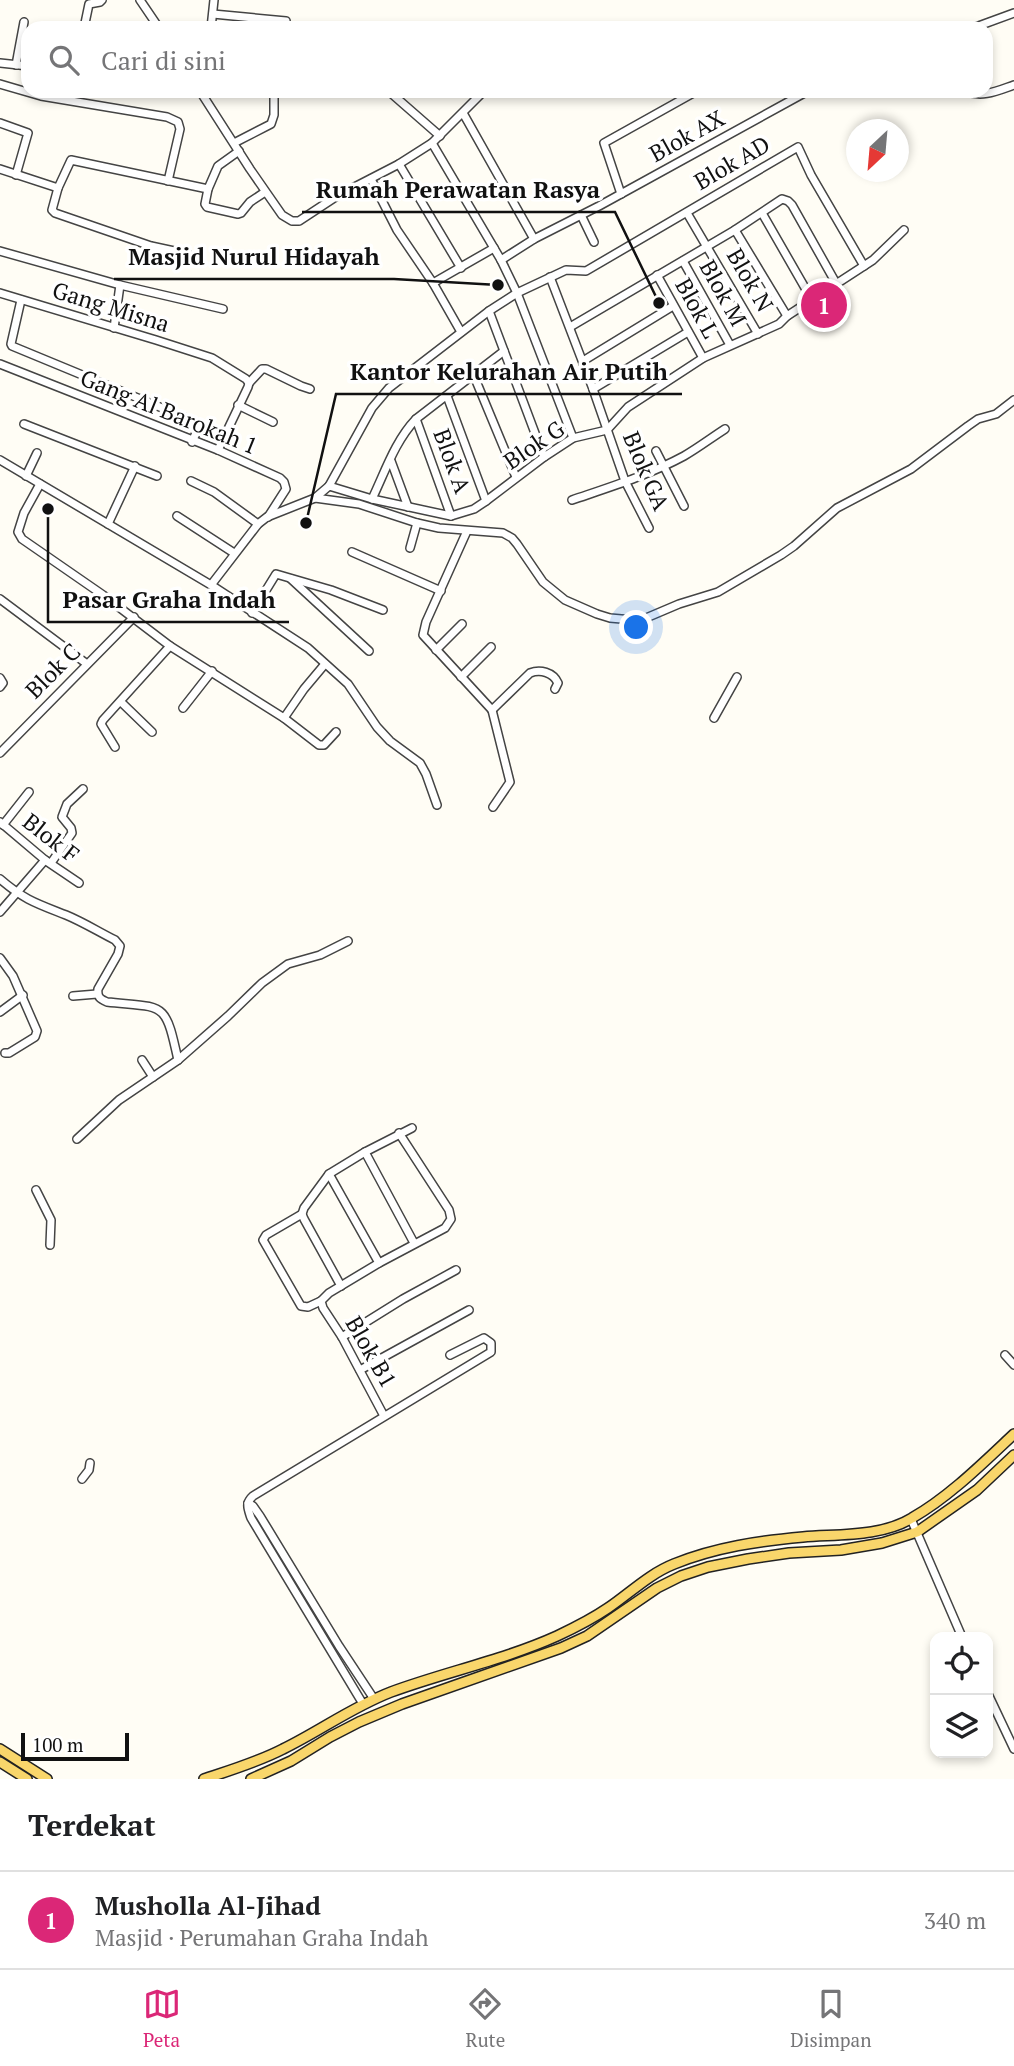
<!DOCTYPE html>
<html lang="id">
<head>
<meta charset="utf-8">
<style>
  body { margin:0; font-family:"PT Serif",serif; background:#f6f6f6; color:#202124 }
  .controls { position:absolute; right:21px; bottom:21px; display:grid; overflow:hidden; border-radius:14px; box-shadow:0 4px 10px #0003 }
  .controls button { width:63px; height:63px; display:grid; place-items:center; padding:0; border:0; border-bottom:2px solid #e0e0e0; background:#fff; color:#202124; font:35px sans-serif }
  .compass { position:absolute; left:846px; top:119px; width:63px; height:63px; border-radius:50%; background:#fff; box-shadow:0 4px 10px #0003; rotate:206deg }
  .scale { position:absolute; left:21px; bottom:18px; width:108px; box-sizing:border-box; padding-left:7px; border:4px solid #111; border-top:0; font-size:19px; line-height:24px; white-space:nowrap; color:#111; -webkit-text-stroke:5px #fff; paint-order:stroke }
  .you { position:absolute; left:637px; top:628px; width:24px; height:24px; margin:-18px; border:5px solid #fff; border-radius:50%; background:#1a73e8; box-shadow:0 0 0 10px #1a73e833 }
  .badge { display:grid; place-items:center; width:46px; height:46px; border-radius:50%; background:#db2777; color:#fff; font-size:23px; font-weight:700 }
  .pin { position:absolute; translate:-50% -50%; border:4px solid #fff; box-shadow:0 2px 7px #0006 }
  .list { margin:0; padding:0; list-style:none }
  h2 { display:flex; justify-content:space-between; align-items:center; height:91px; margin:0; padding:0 28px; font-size:30px }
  h2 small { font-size:23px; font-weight:400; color:#757577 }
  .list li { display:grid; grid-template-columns:46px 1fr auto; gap:21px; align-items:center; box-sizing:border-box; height:98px; padding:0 28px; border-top:2px solid #e0e0e0 }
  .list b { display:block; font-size:26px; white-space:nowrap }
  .list p { margin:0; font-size:23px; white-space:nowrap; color:#757577 }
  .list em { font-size:23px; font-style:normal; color:#757577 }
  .icon { flex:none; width:38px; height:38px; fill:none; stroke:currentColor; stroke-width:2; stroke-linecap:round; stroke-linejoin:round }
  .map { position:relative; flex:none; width:1014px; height:1779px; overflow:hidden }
  .search { position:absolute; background:#fff; box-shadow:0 4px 10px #0003; left:21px; right:21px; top:21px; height:77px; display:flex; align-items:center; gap:18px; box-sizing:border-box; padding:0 24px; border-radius:21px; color:#757577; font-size:26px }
  .sheet { height:189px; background:#fff }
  nav { display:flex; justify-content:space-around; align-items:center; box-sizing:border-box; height:98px; border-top:2px solid #e0e0e0; background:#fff; font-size:19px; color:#757577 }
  nav a { display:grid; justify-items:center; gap:4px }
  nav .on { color:#db2777 }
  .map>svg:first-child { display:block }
</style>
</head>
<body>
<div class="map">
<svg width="1014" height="1779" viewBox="0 0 1014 1779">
  <rect width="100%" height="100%" fill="#fffdf5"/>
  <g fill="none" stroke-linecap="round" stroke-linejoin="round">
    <g stroke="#444" stroke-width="10">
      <g id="minor">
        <polyline points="140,0 159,28"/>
        <polyline points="213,14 286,21"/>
        <polyline points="84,28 89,4 100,2 102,0"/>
        <polyline points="211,28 214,0"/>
        <polyline points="973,28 1014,13"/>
        <polyline points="0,63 28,66"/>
        <polyline points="16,65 24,22"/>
        <polyline points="0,84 41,96 167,117 178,122 180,129 168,181"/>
        <polyline points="200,91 250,169 282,215 292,221 299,221 337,196 399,164 432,143 484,91"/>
        <path d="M 964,91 C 983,98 997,91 1014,85"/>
        <polyline points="392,94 440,136"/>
        <polyline points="463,113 534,239"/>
        <polyline points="0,123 28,133 16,175"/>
        <polyline points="234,143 271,124 274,115 274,97"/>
        <polyline points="432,143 501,260 517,293 573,438"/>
        <polyline points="239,151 218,166 208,189 205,204 207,207 238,214 241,213 250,202 265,192"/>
        <polyline points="399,164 461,268"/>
        <polyline points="0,169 58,188"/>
        <polyline points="371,179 397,230 433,283 461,332"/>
        <polyline points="621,194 604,143 697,91"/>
        <polyline points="687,213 758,334"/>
        <polyline points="762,213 812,300"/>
        <polyline points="581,215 594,242"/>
        <polyline points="735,230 787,316"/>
        <polyline points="0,251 120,285 223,309"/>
        <polyline points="188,254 151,246 55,213 52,210 58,188 71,160 208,189"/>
        <polyline points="501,260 534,239 599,206 808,91"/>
        <polyline points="683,261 730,345"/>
        <polyline points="657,275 703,358"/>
        <polyline points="550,277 593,389 625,481 649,528"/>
        <polyline points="433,283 494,248"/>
        <polyline points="0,293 156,340 212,358 246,379 249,383 248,387 218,450"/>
        <polyline points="21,300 11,344 12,346 196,422 200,424 192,442"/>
        <polyline points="489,311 544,457"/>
        <polyline points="570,327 735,230 782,199 788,201 792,205 837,285"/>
        <polyline points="114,328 120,285"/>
        <polyline points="583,361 673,306"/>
        <polyline points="0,364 218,450 280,478 284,482 286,489 268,517"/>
        <polyline points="474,376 516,477"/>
        <polyline points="249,383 262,369 266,369 301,386 310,389"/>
        <polyline points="593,389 688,332"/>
        <polyline points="447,396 486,501"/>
        <polyline points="238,405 273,422"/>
        <polyline points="416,419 451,516"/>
        <polyline points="24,424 157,476"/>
        <polyline points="607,430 628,407 703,358 779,324 787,316 873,260 904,230"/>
        <polyline points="656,451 684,506"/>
        <polyline points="0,460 211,585 258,524 267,517 315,498 329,486 372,499 451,516 474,509 486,501 544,457 573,438 607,430"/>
        <polyline points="391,461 408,507"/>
        <polyline points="26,476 37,453"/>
        <polyline points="191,481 214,492 258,524"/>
        <polyline points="40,484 24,513 18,532 22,539 103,595 170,646 284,718 319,745 324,745 336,732"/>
        <polyline points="329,486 372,408 389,388 489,311 517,293 566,270 586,271 798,147 811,175 864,266"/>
        <polyline points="315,498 359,504 417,523 439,528 503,533 512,538 517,544 543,582 565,600 597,614 610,618 633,620 646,618 679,604 718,592 781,555 794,546 837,508 911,469 968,426 978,419 996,414 1014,400"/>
        <path d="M 372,499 C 385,472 395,441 416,419 L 504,351"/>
        <path d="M 572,500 C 610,487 649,475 684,456 C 698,448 711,438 725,429"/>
        <polyline points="177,516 234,553"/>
        <polyline points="108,524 135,466"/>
        <path d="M 467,531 L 426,622 L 423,635 L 492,710 L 530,673 C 540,669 553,672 558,683 L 555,689"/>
        <polyline points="410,548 417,523"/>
        <polyline points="352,552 441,591"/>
        <polyline points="291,579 369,651"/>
        <polyline points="211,585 308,648 348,684 377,727 390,741 420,763 426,774 437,805"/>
        <polyline points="0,599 87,664"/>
        <polyline points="252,613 276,574 331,590 383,610"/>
        <polyline points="436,650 462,624"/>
        <polyline points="461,677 491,647"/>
        <polyline points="0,678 3,683 0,687"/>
        <polyline points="121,702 152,732"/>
        <polyline points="183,708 212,671"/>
        <polyline points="492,710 510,782 493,807"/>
        <polyline points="284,718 304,689 325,664"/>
        <polyline points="714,718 737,677"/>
        <polyline points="115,747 101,724 103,720 170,646"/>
        <polyline points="0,753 134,617"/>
        <polyline points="0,822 45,860 79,883"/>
        <polyline points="3,825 29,792"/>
        <polyline points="51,863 72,833 71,828 62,817 67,804 83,789"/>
        <path d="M 0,879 C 24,900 38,904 66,915 C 83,922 99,932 115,940 L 120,946 L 118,954 L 98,989 C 97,997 100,999 107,1002 C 165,1008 165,1000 178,1060"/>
        <polyline points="0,912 45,860"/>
        <polyline points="0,958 13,976 37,1031 35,1037 9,1053 5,1053"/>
        <polyline points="73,996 97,994"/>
        <polyline points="0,1012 23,995"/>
        <polyline points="142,1060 153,1077"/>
        <polyline points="77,1139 119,1100 178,1060 228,1016 262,983 288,964 320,955 348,941"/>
        <polyline points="365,1152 414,1243"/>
        <polyline points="329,1174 379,1263"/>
        <polyline points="36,1190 51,1220 50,1245"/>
        <polyline points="302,1214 266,1235 263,1240 301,1306 308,1307 321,1301"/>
        <polyline points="341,1286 304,1219 302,1214 304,1208 329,1174 365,1152 412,1128"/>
        <polyline points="342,1337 403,1299 456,1270"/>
        <polyline points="1005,1355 1014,1365"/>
        <polyline points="360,1370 469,1310"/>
        <polyline points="384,1416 342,1337 323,1308 321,1301 329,1293 379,1263 445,1228 451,1219 449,1210 399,1133"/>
        <polyline points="82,1479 89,1470 90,1463"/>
        <polyline points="248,1503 253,1506 260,1516 339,1646 374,1699"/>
        <polyline points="911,1519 962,1637"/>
        <polyline points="988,1694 1014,1749"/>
        <path d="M 363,1704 L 251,1518 C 248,1509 245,1503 253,1496 L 491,1352 L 491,1343 L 484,1338 L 450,1355"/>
      </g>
    </g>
    <g stroke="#222" stroke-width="12">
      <g id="major">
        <polyline points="0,1749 47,1779"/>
        <polyline points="0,1762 27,1779"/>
        <path d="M 204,1779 C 231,1770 258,1762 283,1749 C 320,1731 352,1707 391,1692 C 445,1672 504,1660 557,1636 C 574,1628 592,1619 608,1608 C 630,1593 649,1574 674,1564 C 716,1547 759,1541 803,1537 C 838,1534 881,1537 912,1518 C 949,1497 983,1463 1014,1434"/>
        <polyline points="251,1779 291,1761 330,1737 359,1722 402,1704 561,1648 587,1636 657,1588 681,1576 708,1567 748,1559 789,1553 841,1550 882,1543 917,1532 977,1490 1014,1455"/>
      </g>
    </g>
    <use href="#minor" stroke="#fff" stroke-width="7"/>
    <use href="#major" stroke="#f9d66b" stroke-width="9"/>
  </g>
  <g text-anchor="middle" stroke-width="7" stroke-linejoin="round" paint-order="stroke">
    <g font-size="23" fill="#111" stroke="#fff">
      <text transform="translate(687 136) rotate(-29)" y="8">Blok AX</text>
      <text transform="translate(732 163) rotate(-30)" y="8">Blok AD</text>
      <text transform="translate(750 280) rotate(60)" y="8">Blok N</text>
      <text transform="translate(723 293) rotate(61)" y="8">Blok M</text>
      <text transform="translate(111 307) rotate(17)" y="8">Gang Misna</text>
      <text transform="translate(697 308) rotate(61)" y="8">Blok L</text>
      <text transform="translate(169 412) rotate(22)" y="8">Gang Al Barokah 1</text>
      <text transform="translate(534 445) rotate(-34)" y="8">Blok G</text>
      <text transform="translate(452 461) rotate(70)" y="8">Blok A</text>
      <text transform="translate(646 471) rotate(67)" y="8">Blok GA</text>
      <text transform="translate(53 671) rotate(-45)" y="8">Blok C</text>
      <text transform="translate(51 838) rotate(38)" y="8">Blok F</text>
      <text transform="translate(371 1352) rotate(60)" y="8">Blok B1</text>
    </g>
  </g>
  <path fill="none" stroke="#111" stroke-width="2.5" d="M659 303L615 212H302M498 285L394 279H114M306 523L336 394H682M48 509L48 622H289"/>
  <g fill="#111" stroke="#fff" stroke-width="2.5">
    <circle cx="659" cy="303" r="7"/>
    <circle cx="498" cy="285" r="7"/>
    <circle cx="306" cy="523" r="7"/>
    <circle cx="48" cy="509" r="7"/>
  </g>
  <g font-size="24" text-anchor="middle" font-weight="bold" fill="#111" stroke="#fff" stroke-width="7" stroke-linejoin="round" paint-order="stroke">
    <text x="458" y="198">Rumah Perawatan Rasya</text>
    <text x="254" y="265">Masjid Nurul Hidayah</text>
    <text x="509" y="380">Kantor Kelurahan Air Putih</text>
    <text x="169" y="608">Pasar Graha Indah</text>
  </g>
</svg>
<div class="controls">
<button><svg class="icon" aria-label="locate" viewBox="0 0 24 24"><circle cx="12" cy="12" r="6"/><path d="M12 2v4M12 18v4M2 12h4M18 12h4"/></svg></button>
<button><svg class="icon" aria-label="layers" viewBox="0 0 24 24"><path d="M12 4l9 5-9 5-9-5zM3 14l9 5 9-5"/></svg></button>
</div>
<svg class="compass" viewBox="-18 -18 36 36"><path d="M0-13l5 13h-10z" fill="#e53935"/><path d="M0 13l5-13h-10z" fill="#757577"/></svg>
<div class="scale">100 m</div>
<div class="you"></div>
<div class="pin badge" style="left:824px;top:305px">1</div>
<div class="search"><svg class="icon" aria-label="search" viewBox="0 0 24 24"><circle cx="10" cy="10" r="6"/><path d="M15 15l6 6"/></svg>Cari di sini</div>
</div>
<section class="sheet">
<h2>Terdekat<small></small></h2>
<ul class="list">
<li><span class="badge">1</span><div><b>Musholla Al-Jihad</b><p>Masjid · Perumahan Graha Indah</p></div><em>340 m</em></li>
</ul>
</section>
<nav>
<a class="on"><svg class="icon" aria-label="map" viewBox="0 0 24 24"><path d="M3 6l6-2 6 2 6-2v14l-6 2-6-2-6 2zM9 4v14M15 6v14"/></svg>Peta</a>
<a><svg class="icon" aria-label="directions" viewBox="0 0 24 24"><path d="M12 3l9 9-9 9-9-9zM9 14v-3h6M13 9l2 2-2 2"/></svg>Rute</a>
<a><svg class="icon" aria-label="saved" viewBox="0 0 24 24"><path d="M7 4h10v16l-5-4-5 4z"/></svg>Disimpan</a>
</nav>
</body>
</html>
